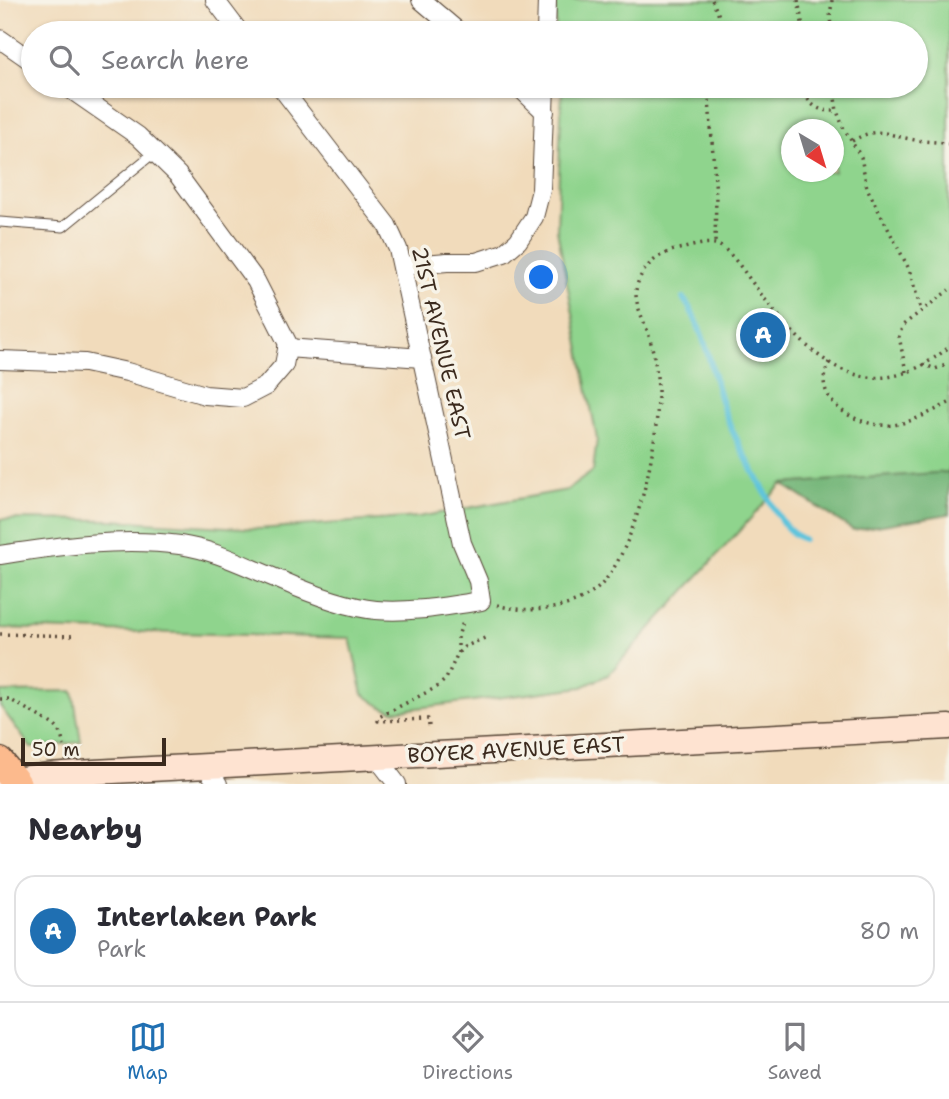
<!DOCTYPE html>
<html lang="en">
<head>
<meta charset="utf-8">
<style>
  body { margin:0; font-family:"Shantell Sans",sans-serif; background:#f7f7f7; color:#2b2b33 }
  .compass { position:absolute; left:781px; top:119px; width:63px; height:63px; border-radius:50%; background:#fff; box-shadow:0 2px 5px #0004; rotate:142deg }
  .scale { position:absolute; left:21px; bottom:18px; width:145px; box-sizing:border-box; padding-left:7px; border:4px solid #3b2a1e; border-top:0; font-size:19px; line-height:24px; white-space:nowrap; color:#3b2a1e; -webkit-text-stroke:5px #f7f3e8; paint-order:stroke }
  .you { position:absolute; left:542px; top:278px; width:24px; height:24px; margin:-18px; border:5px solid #fff; border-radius:50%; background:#1a73e8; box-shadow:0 0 0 10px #1a73e833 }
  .badge { display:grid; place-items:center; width:46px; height:46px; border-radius:50%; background:#1f6fb2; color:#fff; font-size:23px; font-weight:700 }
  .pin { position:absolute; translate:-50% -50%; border:4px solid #fff; box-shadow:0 2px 7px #0006 }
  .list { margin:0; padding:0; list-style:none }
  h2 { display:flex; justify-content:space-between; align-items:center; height:91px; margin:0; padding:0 28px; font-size:30px }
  h2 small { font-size:23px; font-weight:400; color:#7c7c81 }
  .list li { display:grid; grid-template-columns:46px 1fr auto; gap:21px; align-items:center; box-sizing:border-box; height:112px; margin:0 14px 14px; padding:0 14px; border:2px solid #e1e1e2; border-radius:21px }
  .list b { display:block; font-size:26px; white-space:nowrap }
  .list p { margin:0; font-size:23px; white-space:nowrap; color:#7c7c81 }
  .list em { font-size:23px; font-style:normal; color:#7c7c81 }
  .icon { flex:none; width:38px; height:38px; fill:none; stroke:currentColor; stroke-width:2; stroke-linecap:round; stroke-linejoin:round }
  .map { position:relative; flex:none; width:949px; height:784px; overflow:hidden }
  .search { position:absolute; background:#fff; box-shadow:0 2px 5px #0004; left:21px; right:21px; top:21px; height:77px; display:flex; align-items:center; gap:18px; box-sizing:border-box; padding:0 24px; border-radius:38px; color:#7c7c81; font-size:26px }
  .sheet { height:217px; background:#fff }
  nav { display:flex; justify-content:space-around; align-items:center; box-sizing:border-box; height:98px; border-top:2px solid #e1e1e2; background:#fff; font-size:19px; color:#7c7c81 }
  nav a { display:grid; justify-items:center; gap:4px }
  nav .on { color:#1f6fb2 }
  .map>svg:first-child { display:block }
</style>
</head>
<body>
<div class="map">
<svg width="949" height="784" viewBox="0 0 949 784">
  <rect width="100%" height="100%" fill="#f7f3e8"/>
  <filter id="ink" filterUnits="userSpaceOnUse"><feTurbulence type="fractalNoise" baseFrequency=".0143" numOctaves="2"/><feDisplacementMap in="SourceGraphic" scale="14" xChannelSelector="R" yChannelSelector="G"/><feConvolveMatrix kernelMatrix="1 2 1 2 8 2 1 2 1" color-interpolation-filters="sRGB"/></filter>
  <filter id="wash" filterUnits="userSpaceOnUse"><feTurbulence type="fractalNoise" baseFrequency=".00686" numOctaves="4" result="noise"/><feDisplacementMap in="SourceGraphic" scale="28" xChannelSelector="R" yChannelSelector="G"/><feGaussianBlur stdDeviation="1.57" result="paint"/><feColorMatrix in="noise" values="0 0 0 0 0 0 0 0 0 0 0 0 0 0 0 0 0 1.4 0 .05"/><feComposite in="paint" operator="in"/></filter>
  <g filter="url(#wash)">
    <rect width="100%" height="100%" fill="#f1dbbb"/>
    <g fill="#8fd48d" stroke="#657f56" stroke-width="2" fill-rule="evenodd">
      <path d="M 555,0 L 949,0 L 949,472 L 782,484 L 608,675 L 582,687 L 394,711 L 382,707 L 363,694 L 350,638 L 0,628 L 0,519 L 112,520 L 259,529 L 418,517 L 567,490 L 593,471 L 597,439 L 557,230 L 562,86 L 916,86 L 916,33 L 556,33 ZM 792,130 L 834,130 L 834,172 L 792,172 Z"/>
      <polygon points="73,691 81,742 31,748 0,706 0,692"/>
    </g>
    <polygon fill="#73b678" stroke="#57704b" stroke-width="2" points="949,472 949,514 853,530 782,484"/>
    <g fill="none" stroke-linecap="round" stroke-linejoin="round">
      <path stroke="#5fc4dc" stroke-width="6" d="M 683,298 C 706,329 712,376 725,413 C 735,440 750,465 764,490 C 775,509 782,530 803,539"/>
    </g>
  </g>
  <g filter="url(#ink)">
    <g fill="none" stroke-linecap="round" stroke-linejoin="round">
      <g stroke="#564536" stroke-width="11">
        <polyline id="lane" points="0,222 63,227 155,152"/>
      </g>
      <g stroke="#564536" stroke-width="20">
        <g id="street">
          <polyline points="215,0 240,33"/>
          <polyline points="421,0 460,33"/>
          <polyline points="546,33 547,0"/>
          <polyline points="0,39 33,62"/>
          <polyline points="518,86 545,112"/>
          <polyline points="402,266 447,262 476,262 504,253 518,241 534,217 541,190 545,86"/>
          <polyline points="287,348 422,358"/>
          <polyline points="0,360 85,363 127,372 205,395 243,398 266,386 284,365 288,344 256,281 178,175 138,136 66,86"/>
          <path d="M 0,555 C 58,546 122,537 180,545 C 215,550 247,567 280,580 C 307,592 347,607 376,610 C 411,613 447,606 481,601 L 478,581 L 462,543 L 398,249 L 387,225 L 280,86"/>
          <polyline points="377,758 397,784"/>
          <polyline points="205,766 218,784"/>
        </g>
      </g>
      <g stroke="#564536" stroke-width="27">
        <polyline id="secondary" points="0,782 48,775 94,772 949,727"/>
      </g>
      <g stroke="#564536" stroke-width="31">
        <polyline id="primary" points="0,762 17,784"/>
      </g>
      <g stroke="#564536" stroke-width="3.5" stroke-dasharray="2 5" stroke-linecap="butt">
        <polyline points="712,0 720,18 718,33"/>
        <polyline points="798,0 804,33"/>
        <polyline points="832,0 830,18 832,33"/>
        <polyline points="708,86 716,195 715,244"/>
        <path d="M 803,86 C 807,105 818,112 837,111"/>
        <polyline points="833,86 837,111 843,127 861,157 867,188 909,269 921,310"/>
        <path d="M 852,141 C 878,126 884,134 910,139 C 923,142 936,141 949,144"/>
        <path d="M 829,362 C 827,367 825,373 824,378 C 823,410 866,428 893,425 C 913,422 931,412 949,403"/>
        <polyline points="923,364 935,369 949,364"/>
        <polyline points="906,372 899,336 903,325 949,290"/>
        <path d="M 497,605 C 527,614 573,611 598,588 C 637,551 659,442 658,389 C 657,371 654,353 649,336 C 645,322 635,306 636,291 C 637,282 641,274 647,267 C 656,256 670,250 684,248 C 693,246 706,242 715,244 C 729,247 746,275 755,286 C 807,356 865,416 949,347"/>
        <polyline points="0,634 75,636"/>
        <polyline points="458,653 458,636 463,622"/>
        <polyline points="0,699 9,699 54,725 60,731 64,746"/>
        <polyline points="429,726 428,719 378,721 379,717 437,687 446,679 458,653 464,647 485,638"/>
      </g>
      <use href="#lane" stroke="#fff" stroke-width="9"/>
      <use href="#street" stroke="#fff" stroke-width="18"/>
      <use href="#secondary" stroke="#fee3d1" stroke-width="24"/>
      <use href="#primary" stroke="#fcba8d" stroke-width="28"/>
    </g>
  </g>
  <g text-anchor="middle" stroke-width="7" stroke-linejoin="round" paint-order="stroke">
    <g font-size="21" fill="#3b2a1e" stroke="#f7f3e8">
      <text transform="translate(441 343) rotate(77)" y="7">21ST AVENUE EAST</text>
      <text transform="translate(516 750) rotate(-3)" y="7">BOYER AVENUE EAST</text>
    </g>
  </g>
</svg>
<svg class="compass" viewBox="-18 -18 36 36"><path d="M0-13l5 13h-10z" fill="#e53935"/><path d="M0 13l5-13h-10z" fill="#7c7c81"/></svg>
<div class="scale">50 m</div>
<div class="you"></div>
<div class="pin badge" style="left:763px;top:335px">A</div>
<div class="search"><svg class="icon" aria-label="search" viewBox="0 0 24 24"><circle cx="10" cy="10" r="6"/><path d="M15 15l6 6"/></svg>Search here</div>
</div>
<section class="sheet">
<h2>Nearby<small></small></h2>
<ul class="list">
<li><span class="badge">A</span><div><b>Interlaken Park</b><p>Park</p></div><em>80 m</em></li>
</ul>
</section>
<nav>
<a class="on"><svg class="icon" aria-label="map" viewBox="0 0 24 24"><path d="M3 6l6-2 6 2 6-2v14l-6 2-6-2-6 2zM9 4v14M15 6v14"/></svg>Map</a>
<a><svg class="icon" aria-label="directions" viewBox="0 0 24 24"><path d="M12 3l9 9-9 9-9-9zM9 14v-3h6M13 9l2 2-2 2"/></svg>Directions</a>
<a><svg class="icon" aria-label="saved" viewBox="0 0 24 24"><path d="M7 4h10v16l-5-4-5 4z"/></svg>Saved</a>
</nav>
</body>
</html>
